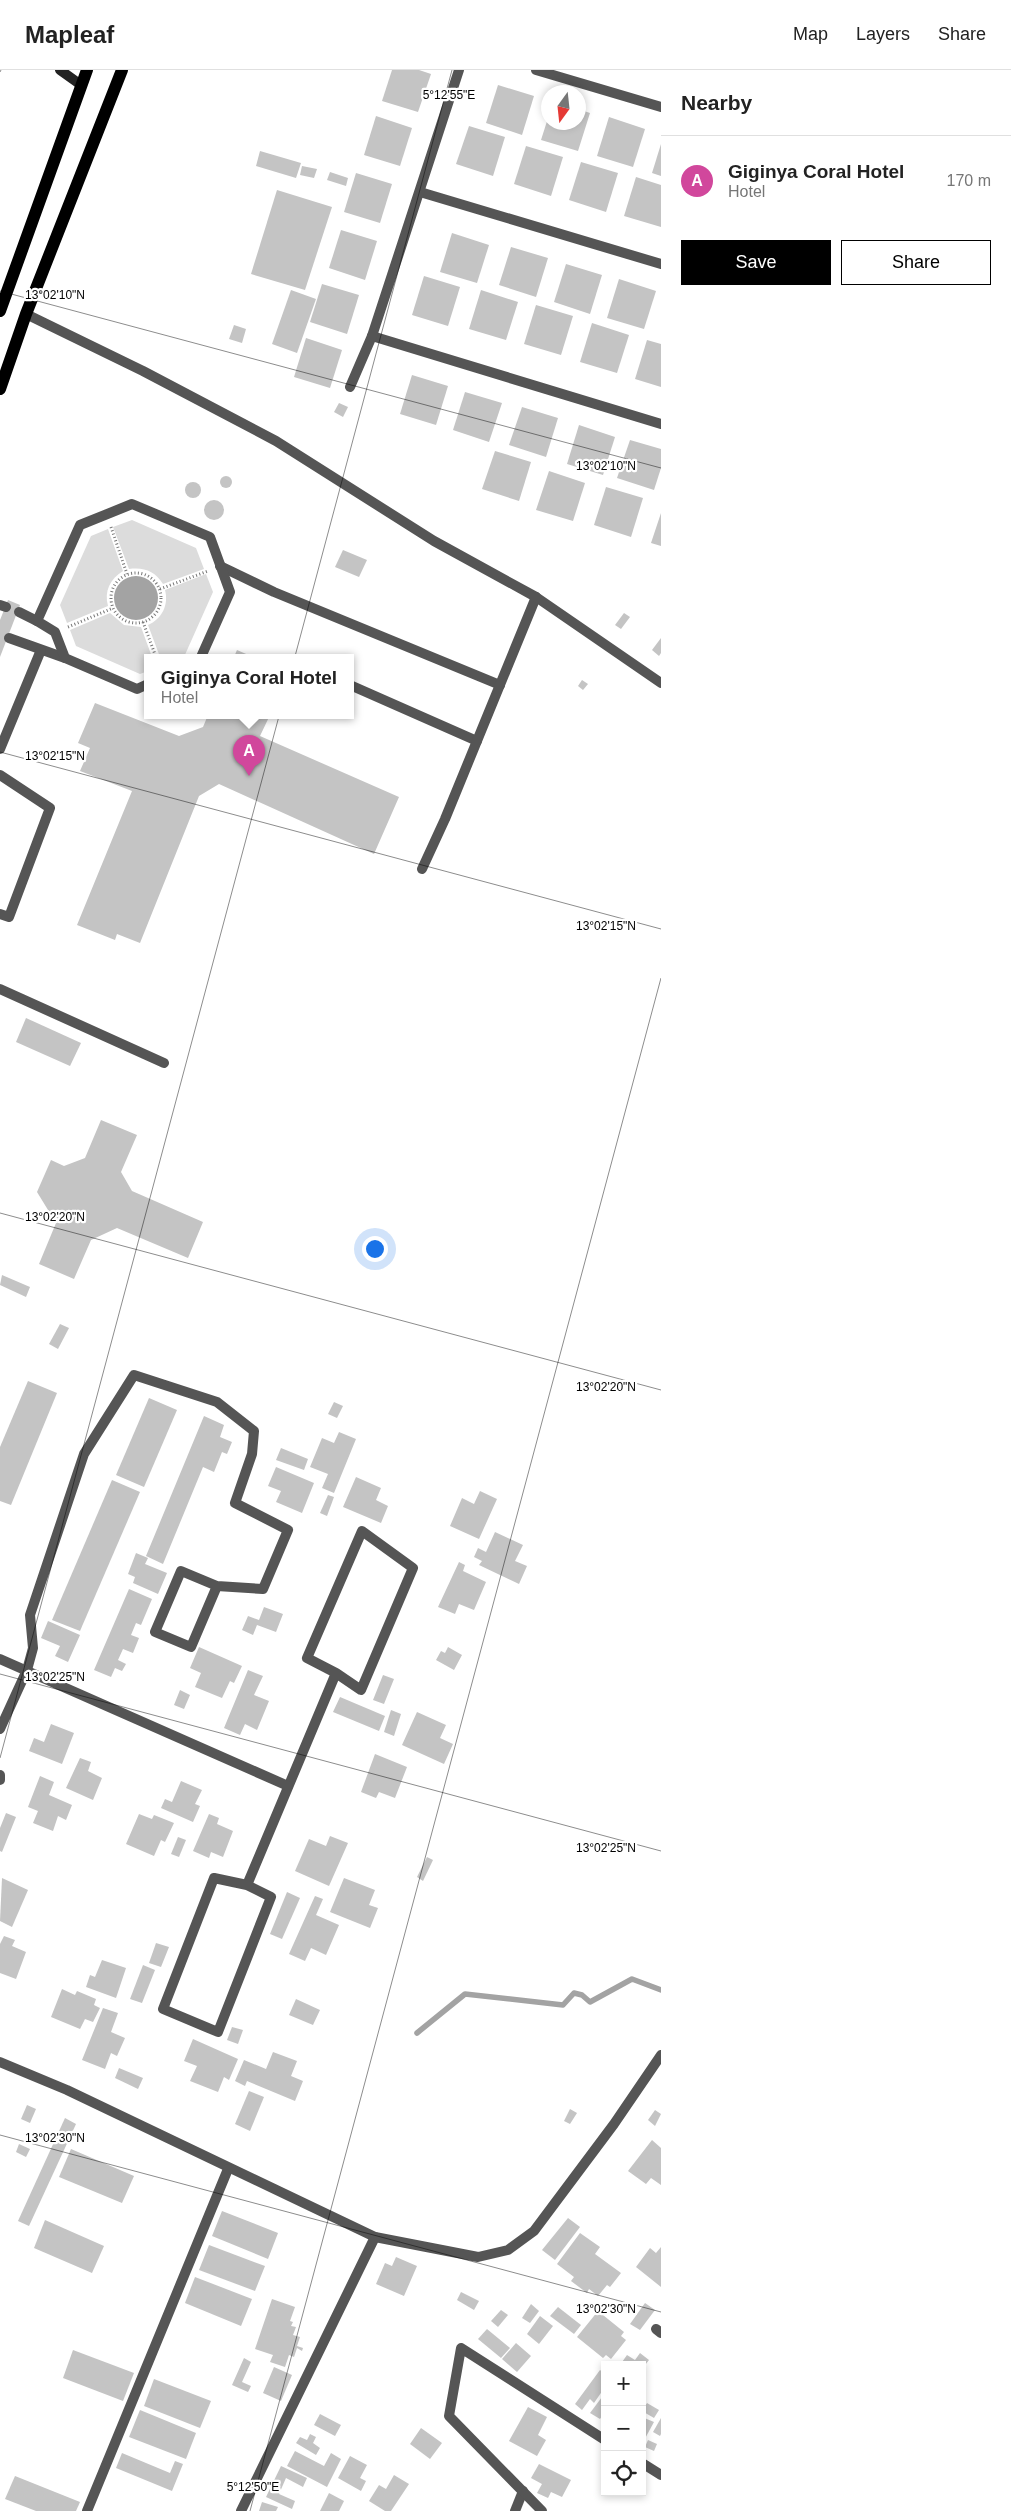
<!DOCTYPE html>
<html lang="en">
<head>
<meta charset="utf-8">
<style>
  body { margin:0; font-family:Helvetica,sans-serif; background:#f6f6f6; color:#222 }
  .controls { position:absolute; right:15px; bottom:15px; display:grid; overflow:hidden; border-radius:0px; box-shadow:0 2px 8px #0003 }
  .controls button { width:45px; height:45px; display:grid; place-items:center; padding:0; border:0; border-bottom:1px solid #e0e0e0; background:#fff; color:#222; font:25px sans-serif }
  .compass { position:absolute; left:541px; top:15px; width:45px; height:45px; border-radius:50%; background:#fff; box-shadow:0 2px 8px #0003; rotate:195deg }
  .you { position:absolute; left:374px; top:1178px; width:18px; height:18px; margin:-12px; border:4px solid #fff; border-radius:50%; background:#1a73e8; box-shadow:0 0 0 8px #1a73e833 }
  .badge { display:grid; place-items:center; width:32px; height:32px; border-radius:50%; background:#000; color:#fff; font-size:16px; font-weight:700 }
  .pin { position:absolute; translate:-50% -41px; filter:drop-shadow(0 1px 2px #0008) }
  .pin::after { content:''; position:absolute; top:26px; width:18px; height:15px; background:inherit; clip-path:polygon(0 0,100% 0,50% 100%) }
  .popup { position:absolute; left:144px; top:584px; width:210px; height:65px; box-sizing:border-box; display:grid; place-content:center; border-radius:0px; background:#fff; filter:drop-shadow(0 1px 4px #0005); font-size:16px; white-space:nowrap; color:#767676 }
  .popup b { font-size:19px; color:#222 }
  .popup::after { content:''; position:absolute; left:50%; top:100%; margin-left:-10px; border:10px solid transparent; border-top-color:#fff }
  .list { margin:0; padding:0; list-style:none }
  h2 { display:flex; justify-content:space-between; align-items:center; height:65px; margin:0; padding:0 20px; font-size:21px }
  h2 small { font-size:16px; font-weight:400; color:#767676 }
  .list li { display:grid; grid-template-columns:32px 1fr auto; gap:15px; align-items:center; box-sizing:border-box; height:90px; padding:0 20px; border-top:1px solid #e0e0e0 }
  .list b { display:block; font-size:19px; white-space:nowrap }
  .list p { margin:0; font-size:16px; white-space:nowrap; color:#767676 }
  .list em { font-size:16px; font-style:normal; color:#767676 }
  .actions { display:flex; gap:10px; padding:15px 20px }
  .actions a { flex:1; padding:11px 0; border:1px solid #000; border-radius:0px; text-align:center; font-size:18px; color:#000 }
  .actions .main { background:#000; color:#fff }
  .icon { flex:none; width:28px; height:28px; fill:none; stroke:currentColor; stroke-width:2; stroke-linecap:round; stroke-linejoin:round }
  .map { position:relative; flex:none; width:661px; height:2441px; overflow:hidden }
  header { display:flex; align-items:center; gap:30px; box-sizing:border-box; height:70px; padding:0 25px; background:#fff; border-bottom:1px solid #e0e0e0 }
  header strong { font-size:24px }
  nav { display:flex; gap:28px; margin-inline-start:auto; font-size:18px }
  main { display:flex }
  aside { flex:1; background:#fff }
  .map>svg:first-child { display:block }
</style>
</head>
<body>
<header>
<strong>Mapleaf</strong>
<nav><a>Map</a><a>Layers</a><a>Share</a></nav>
</header>
<main>
<div class="map">
<svg width="661" height="2441" viewBox="0 0 661 2441">
  <rect width="100%" height="100%" fill="#fff"/>
  <g fill="#dcdcdc">
    <path d="M 132,450 L 196,478 L 204,499 L 163,514 C 155,501 144,497 129,499 L 113,457 Z"/>
    <path d="M 108,459 L 123,501 C 110,509 104,521 108,536 L 67,553 L 60,535 L 91,466 Z"/>
    <path d="M 206,504 L 213,522 L 184,587 L 160,587 L 148,555 C 162,549 169,535 165,520 Z"/>
    <polygon points="110,543 124,555 141,557 152,587 148,587 148,601 140,604 76,576 70,560"/>
  </g>
  <circle fill="#a3a3a3" cx="136" cy="528" r="22"/>
  <g fill="none" stroke-linecap="round" stroke-linejoin="round">
    <polyline stroke="#a3a3a3" stroke-width="5.5" points="417,1963 465,1924 563,1935 574,1923 582,1925 590,1932 632,1909 661,1920"/>
  </g>
  <g fill="#c4c4c4">
    <polygon points="392,0 419,0 431,4 418,42 382,31"/>
    <polygon points="498,15 534,26 522,65 486,53"/>
    <polygon points="578,39 590,43 578,81 541,70 548,48 548,52 578,52"/>
    <polygon points="376,46 412,58 400,96 364,85"/>
    <polygon points="609,47 645,59 633,97 597,86"/>
    <polygon points="469,56 505,67 493,106 456,94"/>
    <polygon points="661,74 661,106 652,103"/>
    <polygon points="526,76 563,87 551,126 514,114"/>
    <polygon points="260,81 301,93 296,108 256,96"/>
    <polygon points="581,92 618,103 606,142 569,130"/>
    <polygon points="302,96 317,99 314,108 300,105"/>
    <polygon points="330,102 348,108 346,116 327,110"/>
    <polygon points="356,103 392,114 380,153 344,142"/>
    <polygon points="636,107 661,115 661,157 624,146"/>
    <polygon points="277,120 332,137 305,220 251,204"/>
    <polygon points="341,160 377,171 365,210 329,198"/>
    <polygon points="452,163 489,175 477,213 440,202"/>
    <polygon points="511,177 548,188 536,227 499,215"/>
    <polygon points="566,194 602,205 590,244 554,232"/>
    <polygon points="424,206 460,217 448,256 412,245"/>
    <polygon points="619,209 656,221 644,259 607,248"/>
    <polygon points="322,214 359,225 347,264 310,252"/>
    <polygon points="291,220 316,229 297,283 272,274"/>
    <polygon points="481,220 518,232 506,270 469,259"/>
    <polygon points="536,235 573,246 561,285 524,274"/>
    <polygon points="592,253 629,265 617,303 580,292"/>
    <polygon points="234,255 246,259 242,273 229,269"/>
    <polygon points="306,268 342,280 330,318 294,307"/>
    <polygon points="647,270 661,274 661,317 635,309"/>
    <polygon points="412,305 448,316 436,355 400,344"/>
    <polygon points="465,322 502,333 489,372 453,360"/>
    <polygon points="339,333 348,337 343,347 334,342"/>
    <polygon points="522,337 558,348 546,387 509,375"/>
    <polygon points="579,355 615,367 603,405 567,394"/>
    <polygon points="630,370 661,379 661,398 654,420 617,408"/>
    <polygon points="495,381 531,392 519,431 482,419"/>
    <polygon points="549,401 585,413 573,451 536,440"/>
    <circle cx="226" cy="412" r="6"/>
    <circle cx="193" cy="420" r="8"/>
    <polygon points="606,417 643,428 631,467 594,455"/>
    <circle cx="214" cy="440" r="10"/>
    <polygon points="661,443 661,476 651,473"/>
    <polygon points="343,480 367,490 359,507 335,497"/>
    <polygon points="8,530 20,535 0,587 0,550"/>
    <polygon points="624,543 630,547 621,559 615,555"/>
    <polygon points="661,568 661,583 659,586 652,580"/>
    <polygon points="237,580 253,587 234,587"/>
    <polygon points="582,610 588,614 583,620 578,616"/>
    <polygon points="95,633 179,666 203,657 208,645 270,645 260,666 399,727 374,784 219,714 199,726 140,873 117,864 115,870 77,855 132,721 80,701 90,678 78,673"/>
    <polygon points="26,948 81,973 70,996 16,972"/>
    <polygon points="101,1050 137,1065 121,1102 132,1121 203,1152 188,1188 117,1158 91,1170 74,1209 39,1194 56,1153 37,1122 51,1090 64,1096 85,1088"/>
    <polygon points="2,1205 30,1217 26,1227 0,1215"/>
    <polygon points="60,1254 69,1258 58,1279 49,1274"/>
    <polygon points="28,1311 57,1323 11,1435 0,1431 0,1377"/>
    <polygon points="149,1328 177,1340 144,1417 116,1405"/>
    <polygon points="334,1332 343,1336 337,1348 328,1344"/>
    <polygon points="204,1346 224,1355 220,1367 232,1372 227,1384 222,1382 214,1402 203,1397 163,1494 146,1486"/>
    <polygon points="339,1362 356,1369 334,1423 322,1418 328,1404 310,1397 322,1368 334,1373"/>
    <polygon points="281,1378 308,1389 304,1400 276,1390"/>
    <polygon points="276,1397 314,1413 302,1443 276,1432 281,1421 268,1416"/>
    <polygon points="356,1407 381,1418 376,1430 388,1436 381,1453 343,1437"/>
    <polygon points="112,1410 140,1422 80,1561 52,1550"/>
    <polygon points="480,1421 497,1429 479,1469 450,1456 462,1428 474,1434"/>
    <polygon points="328,1425 334,1427 327,1446 320,1443"/>
    <polygon points="495,1462 523,1475 515,1491 527,1496 519,1514 479,1495 482,1491 474,1487 478,1478 486,1482"/>
    <polygon points="136,1483 148,1488 145,1494 167,1503 158,1524 133,1513 135,1507 128,1504"/>
    <polygon points="459,1492 465,1495 463,1501 486,1512 474,1540 459,1534 455,1544 438,1537"/>
    <polygon points="129,1519 152,1529 141,1555 136,1553 131,1565 139,1568 133,1583 123,1579 118,1590 126,1594 122,1601 115,1598 111,1607 94,1600"/>
    <polygon points="264,1537 283,1544 276,1562 257,1555 253,1565 242,1560 248,1546 259,1550"/>
    <polygon points="48,1551 80,1565 68,1592 55,1586 60,1576 41,1568"/>
    <polygon points="199,1577 242,1596 234,1613 230,1611 222,1628 195,1617 201,1603 190,1598"/>
    <polygon points="448,1577 462,1585 454,1600 436,1590 441,1581 445,1583"/>
    <polygon points="248,1600 263,1606 254,1625 269,1631 257,1660 245,1654 240,1665 224,1658"/>
    <polygon points="383,1605 394,1609 384,1634 373,1630"/>
    <polygon points="180,1620 190,1625 184,1639 174,1635"/>
    <polygon points="340,1627 385,1646 379,1661 333,1642"/>
    <polygon points="391,1640 401,1644 394,1666 384,1662"/>
    <polygon points="417,1642 446,1655 440,1668 453,1674 444,1694 402,1675"/>
    <polygon points="51,1654 74,1663 62,1694 29,1681 34,1668 44,1672"/>
    <polygon points="375,1684 407,1697 395,1728 379,1722 376,1728 361,1722"/>
    <polygon points="80,1688 91,1692 88,1701 102,1708 93,1730 66,1718"/>
    <polygon points="40,1706 54,1712 49,1725 72,1735 66,1750 58,1746 53,1761 33,1753 38,1741 28,1737"/>
    <polygon points="181,1711 202,1720 195,1734 200,1736 193,1752 161,1738 165,1729 172,1732"/>
    <polygon points="6,1743 16,1747 2,1782 0,1781 0,1758"/>
    <polygon points="139,1744 152,1749 154,1745 174,1753 165,1772 161,1770 154,1786 126,1774"/>
    <polygon points="209,1744 219,1748 217,1754 233,1761 223,1787 211,1782 209,1788 193,1781"/>
    <polygon points="330,1766 348,1773 329,1816 295,1801 309,1769 326,1776"/>
    <polygon points="178,1767 186,1770 179,1787 171,1784"/>
    <polygon points="427,1787 433,1790 423,1811 417,1807"/>
    <polygon points="2,1808 28,1820 12,1857 0,1851"/>
    <polygon points="344,1808 375,1820 369,1835 378,1838 370,1858 330,1842"/>
    <polygon points="287,1822 300,1828 282,1869 270,1864"/>
    <polygon points="315,1826 323,1829 316,1845 339,1855 326,1885 311,1878 305,1891 289,1884"/>
    <polygon points="4,1866 15,1870 12,1876 26,1882 16,1909 0,1903 0,1874"/>
    <polygon points="156,1873 169,1877 161,1897 149,1893"/>
    <polygon points="102,1890 126,1898 116,1928 86,1917 90,1905 95,1907"/>
    <polygon points="143,1895 155,1900 142,1933 130,1929"/>
    <polygon points="62,1919 75,1925 77,1921 96,1929 94,1935 100,1938 93,1952 85,1949 80,1959 51,1947"/>
    <polygon points="296,1929 320,1940 313,1955 289,1945"/>
    <polygon points="103,1938 118,1943 111,1962 125,1968 117,1986 111,1983 105,1999 82,1990"/>
    <polygon points="232,1957 243,1960 238,1974 227,1970"/>
    <polygon points="193,1969 238,1989 229,2010 224,2007 218,2022 190,2011 197,1996 184,1991"/>
    <polygon points="273,1982 297,1991 291,2006 303,2011 295,2031 247,2011 245,2016 235,2011 244,1990 266,1999"/>
    <polygon points="119,1998 143,2008 138,2019 115,2008"/>
    <polygon points="249,2021 264,2027 250,2061 235,2054"/>
    <polygon points="27,2035 36,2039 30,2053 21,2049"/>
    <polygon points="570,2039 577,2043 570,2054 564,2051"/>
    <polygon points="655,2040 661,2044 655,2056 648,2050"/>
    <polygon points="65,2048 76,2054 29,2156 18,2151"/>
    <polygon points="652,2070 661,2078 661,2115 651,2108 646,2114 628,2101"/>
    <polygon points="19,2074 30,2079 26,2087 16,2082"/>
    <polygon points="71,2079 134,2106 122,2133 59,2107"/>
    <polygon points="222,2141 278,2163 268,2189 212,2166"/>
    <polygon points="568,2148 580,2157 555,2190 542,2180"/>
    <polygon points="45,2150 104,2176 92,2203 34,2178"/>
    <polygon points="580,2163 600,2177 595,2184 621,2203 610,2217 607,2215 598,2226 589,2219 587,2223 571,2211 574,2207 557,2194"/>
    <polygon points="209,2175 265,2196 255,2221 199,2200"/>
    <polygon points="661,2177 661,2217 636,2197 650,2178 656,2183"/>
    <polygon points="396,2187 417,2196 404,2226 376,2214 385,2193 392,2196"/>
    <polygon points="195,2207 252,2229 241,2256 185,2233"/>
    <polygon points="461,2222 479,2231 474,2240 457,2230"/>
    <polygon points="272,2229 295,2237 290,2251 293,2252 291,2256 296,2257 293,2265 300,2267 297,2276 303,2278 302,2281 297,2278 294,2287 289,2285 285,2297 270,2292 273,2285 255,2279"/>
    <polygon points="645,2233 655,2240 640,2260 630,2254"/>
    <polygon points="531,2234 539,2241 530,2253 522,2248"/>
    <polygon points="558,2237 581,2255 574,2264 550,2246"/>
    <polygon points="501,2240 508,2245 498,2257 491,2251"/>
    <polygon points="598,2241 624,2262 621,2266 626,2270 611,2289 606,2285 603,2288 577,2267"/>
    <polygon points="540,2246 553,2256 539,2274 527,2264"/>
    <polygon points="487,2259 510,2278 501,2288 478,2269"/>
    <polygon points="516,2273 531,2286 517,2302 502,2289"/>
    <polygon points="73,2280 134,2303 123,2331 63,2308"/>
    <polygon points="640,2283 649,2290 642,2299 642,2295 620,2295 627,2285 635,2290"/>
    <polygon points="244,2288 251,2292 242,2312 251,2316 248,2322 232,2315"/>
    <polygon points="274,2297 292,2305 281,2331 263,2323"/>
    <polygon points="600,2300 605,2304 605,2317 594,2333 590,2329 582,2340 575,2334"/>
    <polygon points="154,2309 211,2331 200,2358 144,2336"/>
    <polygon points="605,2323 605,2342 600,2349 590,2343"/>
    <polygon points="647,2333 659,2340 654,2348 642,2341"/>
    <polygon points="528,2337 547,2347 538,2365 546,2370 537,2386 509,2371"/>
    <polygon points="140,2340 196,2363 186,2389 129,2367"/>
    <polygon points="320,2344 341,2355 335,2366 314,2355"/>
    <polygon points="642,2347 654,2352 642,2374"/>
    <polygon points="661,2348 661,2364 660,2366 653,2362"/>
    <polygon points="421,2358 442,2373 430,2389 410,2374"/>
    <polygon points="310,2364 316,2367 313,2373 320,2378 316,2385 296,2373 300,2367 307,2370"/>
    <polygon points="648,2370 657,2374 654,2381 645,2377"/>
    <polygon points="295,2381 324,2396 331,2383 341,2389 327,2417 287,2396"/>
    <polygon points="122,2383 170,2403 175,2391 183,2394 172,2421 116,2398"/>
    <polygon points="350,2386 367,2395 360,2408 366,2411 361,2421 338,2408"/>
    <polygon points="539,2394 571,2410 562,2427 551,2422 548,2428 537,2423 542,2414 531,2408"/>
    <polygon points="281,2396 307,2408 303,2417 286,2408 279,2424 295,2431 292,2439 266,2427"/>
    <polygon points="394,2405 409,2414 391,2441 385,2441 369,2431 379,2415 386,2419"/>
    <polygon points="15,2406 80,2432 76,2441 36,2441 5,2429"/>
    <polygon points="329,2423 344,2431 339,2441 320,2441"/>
    <polygon points="262,2432 278,2437 276,2441 259,2441"/>
  </g>
  <g fill="none" stroke-linecap="round" stroke-linejoin="round">
    <g stroke="#777" stroke-width="3" stroke-dasharray="1 2.5" stroke-linecap="butt">
      <polyline points="111,457 127,504"/>
      <circle cx="136" cy="528" r="25"/>
      <polyline points="160,519 208,501"/>
      <polyline points="143,552 156,587"/>
      <polyline points="68,557 113,538"/>
    </g>
    <g stroke="#555" stroke-width="10">
      <polyline points="220,496 274,522 500,615"/>
      <polyline points="0,535 6,537"/>
      <polyline points="19,542 37,551"/>
      <polyline points="9,568 65,588"/>
      <polyline points="148,614 137,619 65,588 55,562 37,551 80,455 132,434 210,467 230,522 201,587"/>
      <polyline points="350,615 477,671"/>
      <polyline points="0,679 41,580"/>
      <polyline points="0,705 50,738 9,847 0,844"/>
      <polyline points="422,799 445,749 536,527"/>
      <polyline points="0,919 164,993"/>
      <polyline points="0,1659 27,1600 33,1578 30,1545 84,1384 134,1305 217,1332 254,1361 252,1384 235,1433 288,1460 263,1519 217,1516 181,1501 155,1562 191,1577 217,1516"/>
      <polyline points="0,1705 0,1710"/>
      <polyline points="247,1815 214,1808 163,1939 218,1962 271,1827 247,1815 336,1603 307,1588 362,1461 413,1498 361,1620 336,1603"/>
    </g>
    <g stroke="#555" stroke-width="10">
      <polyline points="536,0 661,37"/>
      <polyline points="420,122 661,194"/>
      <polyline points="26,244 143,301 276,371 434,471 536,527 661,613"/>
      <polyline points="372,266 661,354"/>
      <polyline points="350,317 372,266 459,0"/>
      <polyline points="0,1589 288,1716"/>
      <polyline points="0,1992 67,2020 375,2167 478,2187 508,2180 534,2161 614,2054 661,1985"/>
      <polyline points="656,2259 661,2263"/>
      <polyline points="642,2393 661,2405"/>
      <polyline points="87,2441 228,2099"/>
      <polyline points="241,2441 375,2167"/>
      <polyline points="515,2441 523,2421"/>
      <polyline points="542,2441 449,2346 461,2278 605,2370"/>
    </g>
    <polyline stroke="#222" stroke-width="10" points="60,0 81,15"/>
    <g stroke="#000" stroke-width="12">
      <polyline points="0,241 87,0"/>
      <polyline points="0,319 26,244 122,0"/>
    </g>
  </g>
  <path fill="none" stroke="#000" stroke-width="1" stroke-opacity="0.45" d="M 0,2 L 1,0M 0,221 L 661,398M 0,682 L 661,859M 0,1143 L 661,1320M 0,1604 L 661,1781M 0,1688 L 452,0M 0,2065 L 661,2242M 250,2441 L 661,908"/>
  <g font-size="12" text-anchor="middle" fill="#000" stroke="#fff" stroke-width="4.5" stroke-linejoin="round" paint-order="stroke">
    <text x="449" y="29">5°12'55"E</text>
    <text x="55" y="229">13°02'10"N</text>
    <text x="606" y="400">13°02'10"N</text>
    <text x="55" y="690">13°02'15"N</text>
    <text x="606" y="860">13°02'15"N</text>
    <text x="55" y="1151">13°02'20"N</text>
    <text x="606" y="1321">13°02'20"N</text>
    <text x="55" y="1611">13°02'25"N</text>
    <text x="606" y="1782">13°02'25"N</text>
    <text x="55" y="2072">13°02'30"N</text>
    <text x="606" y="2243">13°02'30"N</text>
    <text x="253" y="2421">5°12'50"E</text>
  </g>
</svg>
<div class="controls">
<button>+</button>
<button>−</button>
<button><svg class="icon" aria-label="locate" viewBox="0 0 24 24"><circle cx="12" cy="12" r="6"/><path d="M12 2v4M12 18v4M2 12h4M18 12h4"/></svg></button>
</div>
<svg class="compass" viewBox="-18 -18 36 36"><path d="M0-13l5 13h-10z" fill="#e53935"/><path d="M0 13l5-13h-10z" fill="#767676"/></svg>
<div class="you"></div>
<div class="pin badge" style="left:249px;top:706px;background:#d1479c">A</div>
<div class="popup"><b>Giginya Coral Hotel</b>Hotel</div>
</div>
<aside>
<h2>Nearby<small></small></h2>
<ul class="list">
<li><span class="badge" style="background:#d1479c">A</span><div><b>Giginya Coral Hotel</b><p>Hotel</p></div><em>170 m</em></li>
</ul>
<div class="actions"><a class="main">Save</a><a>Share</a></div>
</aside>
</main>
</body>
</html>
